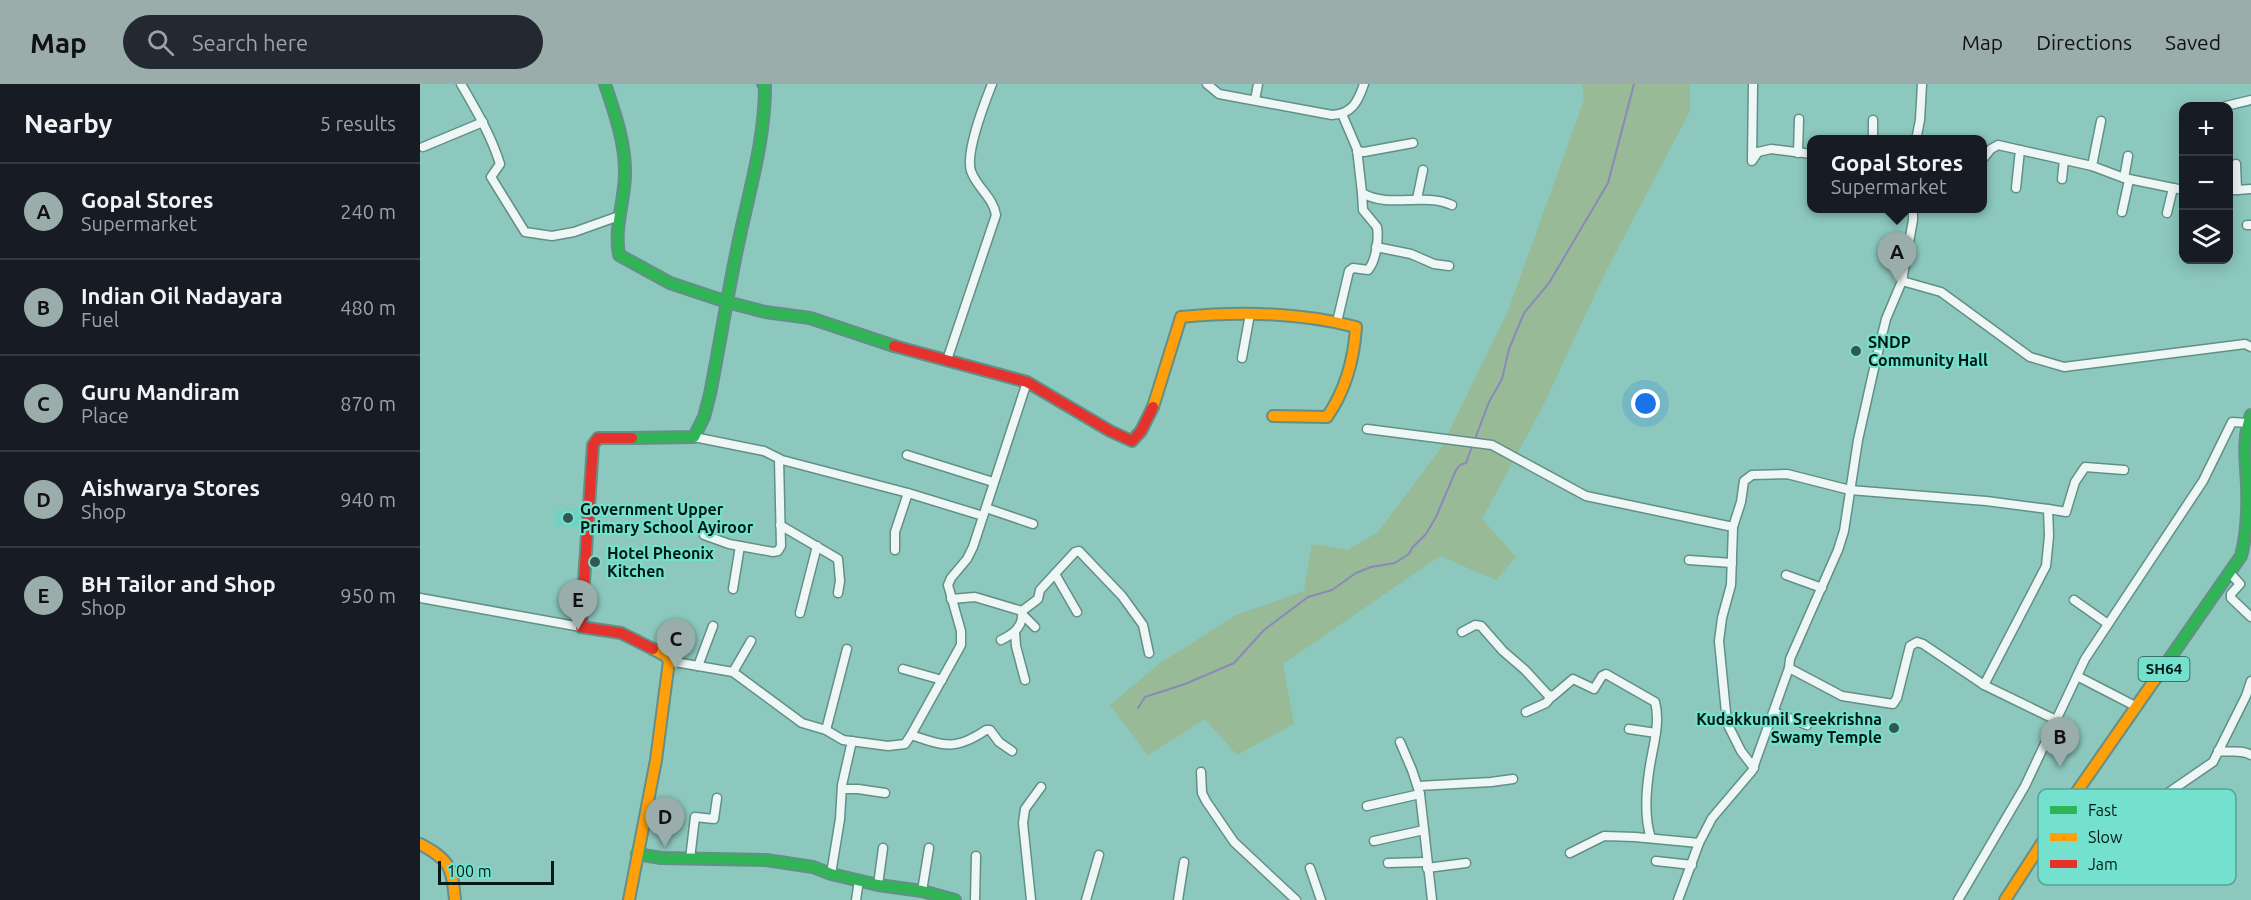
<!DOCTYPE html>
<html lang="en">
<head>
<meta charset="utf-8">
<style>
  body { margin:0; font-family:Ubuntu,sans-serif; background:#242831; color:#f1f3f6 }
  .controls { position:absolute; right:18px; top:18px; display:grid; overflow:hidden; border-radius:12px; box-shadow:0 3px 15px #0003 }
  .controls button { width:54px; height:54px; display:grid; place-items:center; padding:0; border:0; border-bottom:2px solid #363941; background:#171b24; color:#f1f3f6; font:30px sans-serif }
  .scale { position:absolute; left:18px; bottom:15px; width:116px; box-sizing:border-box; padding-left:6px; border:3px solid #021a15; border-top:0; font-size:16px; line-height:21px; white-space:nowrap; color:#021a15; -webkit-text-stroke:4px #73e1cd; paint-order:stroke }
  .you { position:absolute; left:1226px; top:320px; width:21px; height:21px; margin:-15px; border:4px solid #fff; border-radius:50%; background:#1a73e8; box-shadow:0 0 0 9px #1a73e833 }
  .badge { display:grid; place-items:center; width:39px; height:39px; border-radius:50%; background:#9badab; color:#111; font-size:20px; font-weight:700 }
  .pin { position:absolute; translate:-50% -50px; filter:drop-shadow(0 2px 3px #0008) }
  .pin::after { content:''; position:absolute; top:32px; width:21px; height:18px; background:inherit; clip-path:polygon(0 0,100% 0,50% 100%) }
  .popup { position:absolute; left:1387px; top:51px; width:180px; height:78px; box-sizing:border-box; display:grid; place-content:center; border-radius:12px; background:#171b24; filter:drop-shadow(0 2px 4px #0005); font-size:20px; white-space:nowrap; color:#9ea1a6 }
  .popup b { font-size:22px; color:#f1f3f6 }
  .popup::after { content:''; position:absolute; left:50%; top:100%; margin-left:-12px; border:12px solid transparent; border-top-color:#171b24 }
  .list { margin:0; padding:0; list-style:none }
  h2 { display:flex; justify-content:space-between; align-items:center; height:78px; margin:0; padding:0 24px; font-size:26px }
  h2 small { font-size:20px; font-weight:400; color:#9ea1a6 }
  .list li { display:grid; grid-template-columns:39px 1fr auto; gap:18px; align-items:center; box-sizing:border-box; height:96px; padding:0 24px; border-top:2px solid #363941 }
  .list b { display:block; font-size:22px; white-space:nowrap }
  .list p { margin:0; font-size:20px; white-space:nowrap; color:#9ea1a6 }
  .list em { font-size:20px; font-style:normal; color:#9ea1a6 }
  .icon { flex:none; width:33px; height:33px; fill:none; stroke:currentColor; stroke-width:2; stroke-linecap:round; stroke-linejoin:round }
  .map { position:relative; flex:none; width:1831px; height:816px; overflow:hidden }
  header { display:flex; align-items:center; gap:36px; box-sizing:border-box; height:84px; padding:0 30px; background:#9badab; color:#111 }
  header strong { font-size:28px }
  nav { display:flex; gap:33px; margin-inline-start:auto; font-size:21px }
  .search { width:420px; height:54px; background:#242831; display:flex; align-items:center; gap:15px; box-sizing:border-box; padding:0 21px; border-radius:33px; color:#9ea1a6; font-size:22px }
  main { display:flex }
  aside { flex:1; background:#171b24 }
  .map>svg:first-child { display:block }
</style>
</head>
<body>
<header>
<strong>Map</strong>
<div class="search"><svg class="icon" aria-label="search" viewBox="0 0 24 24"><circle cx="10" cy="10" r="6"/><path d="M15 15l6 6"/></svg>Search here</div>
<nav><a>Map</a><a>Directions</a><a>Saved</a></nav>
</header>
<main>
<aside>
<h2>Nearby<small>5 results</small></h2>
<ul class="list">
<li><span class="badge">A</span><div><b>Gopal Stores</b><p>Supermarket</p></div><em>240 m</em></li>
<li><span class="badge">B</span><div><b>Indian Oil Nadayara</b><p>Fuel</p></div><em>480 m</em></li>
<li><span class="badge">C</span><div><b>Guru Mandiram</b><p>Place</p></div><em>870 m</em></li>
<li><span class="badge">D</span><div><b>Aishwarya Stores</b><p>Shop</p></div><em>940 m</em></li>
<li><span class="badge">E</span><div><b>BH Tailor and Shop</b><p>Shop</p></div><em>950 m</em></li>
</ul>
</aside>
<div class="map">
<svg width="1831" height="816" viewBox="0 0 1831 816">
  <rect width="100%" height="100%" fill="#8cc8bd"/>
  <polygon fill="#72d2c1" points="162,424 162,443 134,442 135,425"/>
  <polygon fill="#98ba96" points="1162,0 1270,0 1270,27 1184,191 1122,324 1062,435 1096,473 1076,496 1020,472 863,580 874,640 817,671 785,635 728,671 690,621 739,580 816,531 884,507 892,460 928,466 958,448 1021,364 1088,227 1164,16"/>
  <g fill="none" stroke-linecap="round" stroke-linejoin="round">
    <g stroke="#8b89bc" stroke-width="2">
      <polyline points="1055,355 1069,318 1082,295 1089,265 1104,229 1129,199 1188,99 1214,0"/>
      <polyline points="718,624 725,613 765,600 814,579 844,546 888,513 912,506 936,489 951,483 975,479 989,470 992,464 1006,450 1016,433 1036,386 1040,381 1046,379 1053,360"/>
    </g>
    <g stroke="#638f87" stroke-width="11">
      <g id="street">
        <path d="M 41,0 C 56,26 71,51 80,80 L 71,93 L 105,148 L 132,152 L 154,148 L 199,132"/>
        <path d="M 787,0 L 799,10 L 912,31 C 932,30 938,18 944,0"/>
        <polyline points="1333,0 1332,77 1338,68 1351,65 1392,70"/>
        <polyline points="835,16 838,0"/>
        <polyline points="1806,22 1831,16"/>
        <path d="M 922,30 L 937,65 L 942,109 C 970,125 1003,108 1032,121"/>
        <polyline points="1453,56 1453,36"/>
        <polyline points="1496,56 1500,36 1502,0"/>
        <polyline points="3,63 63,38"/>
        <polyline points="937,67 944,68 993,59"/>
        <polyline points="1378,69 1379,35"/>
        <polyline points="1562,76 1571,65 1578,61 1672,82 1704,94 1708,72"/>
        <polyline points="1672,82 1681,37"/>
        <polyline points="1704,94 1753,104 1747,129"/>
        <polyline points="1642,95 1644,76"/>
        <polyline points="1596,104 1600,66"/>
        <polyline points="1753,104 1764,106"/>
        <polyline points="1808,106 1817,106 1816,80"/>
        <polyline points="1817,106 1831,105"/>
        <polyline points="997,115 1003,86"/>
        <polyline points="1702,128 1709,96"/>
        <polyline points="1827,141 1831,141"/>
        <polyline points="956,163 991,170 1014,180 1029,182"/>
        <polyline points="1482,197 1521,208 1610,273 1644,283 1825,260 1831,263"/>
        <path d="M 917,238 L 929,187 L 933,184 L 948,186 C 956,177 959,155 957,143 L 943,126 L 942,109"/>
        <polyline points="822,274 830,230"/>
        <path d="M 527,276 L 576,131 C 573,113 557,104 551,87 C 545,68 565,18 572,0"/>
        <polyline points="947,345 1072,361 1166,412 1313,443"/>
        <polyline points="274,353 344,367 362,376 488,409 563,432"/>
        <polyline points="487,371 573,398"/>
        <polyline points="566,424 613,440"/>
        <polyline points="1628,425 1646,428 1655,398 1665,383 1704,386"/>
        <polyline points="360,441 418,475 420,497 418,509"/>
        <polyline points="284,451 309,460 353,468 358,467 361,462 359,375"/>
        <polyline points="475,466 475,448 488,409"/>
        <polyline points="1269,476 1312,479"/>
        <polyline points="1810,489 1820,500 1811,510 1811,514 1831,533"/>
        <polyline points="635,490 657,528"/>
        <polyline points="1366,491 1402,504"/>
        <polyline points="313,505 320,462"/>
        <polyline points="0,514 161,543"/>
        <polyline points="531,515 555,513 602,527 618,515 620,506 655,468 659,467 702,512 723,541 729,569"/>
        <polyline points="1654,516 1688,540"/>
        <polyline points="380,529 397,462"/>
        <polyline points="603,531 615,543"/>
        <polyline points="595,548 596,562 605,596"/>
        <path d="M 1042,548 L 1055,541 L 1061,542 L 1083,567 L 1105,586 L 1128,611 L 1133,612 L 1153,595 L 1174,605 L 1182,592 L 1186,590 L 1235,618 C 1241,640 1232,665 1229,688 C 1226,709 1224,734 1231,754"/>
        <path d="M 581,556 C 594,550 604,542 602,527"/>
        <path d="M 249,577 L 313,588 L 382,639 L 406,646 L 423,656 L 468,662 L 485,660 L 491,651 C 524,662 535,667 566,646 L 570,646 L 579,658 L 592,667"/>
        <polyline points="278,582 293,542"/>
        <polyline points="1369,584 1422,612 1473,620 1477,614 1490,562 1497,558 1503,560 1564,601 1636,636"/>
        <polyline points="483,585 522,596"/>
        <polyline points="313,588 331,557"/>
        <polyline points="1657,592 1717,623"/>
        <polyline points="1106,628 1126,619 1132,612"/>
        <polyline points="1354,628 1387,641"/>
        <polyline points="1209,645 1236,649"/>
        <polyline points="406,646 427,565"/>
        <polyline points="491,651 541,561 541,547 528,501 531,494 547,475 553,463 607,298"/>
        <polyline points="980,658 992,686 1000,710 1012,816"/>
        <path d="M 1798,667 C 1810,669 1821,665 1831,671"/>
        <polyline points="1334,684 1321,667 1307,639 1299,557 1302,534 1311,501 1313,443 1321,418 1324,397 1332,391 1367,390 1430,406 1566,417 1628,425 1629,452 1626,482 1564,601"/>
        <polyline points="781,688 782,709 786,717 814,758 876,816"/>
        <polyline points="998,702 1071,698 1093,695"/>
        <polyline points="422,705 438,705 465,709"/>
        <polyline points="947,722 1000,710"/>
        <polyline points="1635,739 1742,713 1793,678 1826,612 1831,597"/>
        <polyline points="954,757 1004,746"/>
        <polyline points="1150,769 1184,752 1215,753 1279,759"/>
        <polyline points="270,775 275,733 294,735 297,714"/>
        <polyline points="1236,777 1272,781"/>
        <polyline points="968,779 1006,778"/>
        <polyline points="890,784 901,816"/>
        <polyline points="1007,784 1046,779"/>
        <polyline points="411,790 420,735 422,701 432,657"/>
        <polyline points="458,801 463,764"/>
        <polyline points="502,807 509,764"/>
        <polyline points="436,816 439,796"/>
        <polyline points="555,816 556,772"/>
        <polyline points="611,816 603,739 605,725 621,703"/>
        <polyline points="666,816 679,771"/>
        <polyline points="758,816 764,778"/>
        <polyline points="1258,816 1279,759 1292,734 1332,687 1369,584 1370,575 1418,466 1424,447 1438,356 1455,280 1466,235 1482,197 1493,136 1493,124"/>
        <polyline points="1538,816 1605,702 1665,575 1783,397 1812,338 1827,339"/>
      </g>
    </g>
    <g stroke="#638f87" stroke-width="14">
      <g id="fast">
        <path d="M 185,0 C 195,30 206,60 205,92 C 204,119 194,144 199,171 L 250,199 L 307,218 L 345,228 L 390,234 L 474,262"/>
        <path d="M 212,354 L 274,353 L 284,333 L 290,310 C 300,259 308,207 319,156 C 330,104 345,55 345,2 L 343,0"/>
        <path d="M 1743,584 L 1821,472 C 1827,449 1828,425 1827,401 C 1826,378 1822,354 1831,331"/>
        <polyline points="217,770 241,774 346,776 393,783 411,790 458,801 502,807 535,816"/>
      </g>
    </g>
    <g stroke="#638f87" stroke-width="14">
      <g id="slow">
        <path d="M 733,323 L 761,233 C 820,227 878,228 936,243 C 934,275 925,307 907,333 L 853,332"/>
        <path d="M 0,760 C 30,776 32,783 35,816"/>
        <polyline points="209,816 236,676 249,577 246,572 233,565"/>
        <polyline points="1585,816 1635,739 1743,584"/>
      </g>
    </g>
    <g stroke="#638f87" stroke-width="14">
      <g id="jam">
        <polyline points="474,262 607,298 690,347 712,357 721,347 733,323"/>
        <polyline points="212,354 178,354 173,361 161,543 201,549 233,565"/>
      </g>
    </g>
    <use href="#street" stroke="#eef7f5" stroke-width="8"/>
    <use href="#fast" stroke="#30b455" stroke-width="10"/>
    <use href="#slow" stroke="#ff9f0a" stroke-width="10"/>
    <use href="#jam" stroke="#e5322d" stroke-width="10"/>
  </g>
  <g fill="#325750" stroke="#73e1cd" stroke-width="2">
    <circle cx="1436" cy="267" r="6"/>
    <circle cx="148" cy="434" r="6"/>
    <circle cx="175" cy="478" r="6"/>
    <circle cx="1474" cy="644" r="6"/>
  </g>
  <g text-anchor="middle" stroke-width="4.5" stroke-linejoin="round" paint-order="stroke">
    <rect fill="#73e1cd" stroke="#24564c" stroke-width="1.5" x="1718.5" y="573" width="51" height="24" rx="4.5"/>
    <g font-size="15" font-weight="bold" fill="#021a15">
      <text x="1744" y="590">SH64</text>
    </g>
    <g font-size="16" font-weight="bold" fill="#021a15" stroke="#73e1cd" text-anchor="start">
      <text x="1448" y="264">SNDP<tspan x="1448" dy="18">Community Hall</tspan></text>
      <text x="160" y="431">Government Upper<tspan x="160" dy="18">Primary School Ayiroor</tspan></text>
      <text x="187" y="475">Hotel Pheonix<tspan x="187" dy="18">Kitchen</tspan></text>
      <text x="1462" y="641" text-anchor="end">Kudakkunnil Sreekrishna<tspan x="1462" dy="18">Swamy Temple</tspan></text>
    </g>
  </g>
  <rect x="1618" y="705" width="198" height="96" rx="9" fill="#73e1cd" stroke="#51a596" stroke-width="1.5"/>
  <rect x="1630" y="722" width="27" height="8" fill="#30b455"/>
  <rect x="1630" y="749" width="27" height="8" fill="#ff9f0a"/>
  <rect x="1630" y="776" width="27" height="8" fill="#e5322d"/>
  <g font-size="16" fill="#021a15">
    <text x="1668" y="732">Fast</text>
    <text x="1668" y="759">Slow</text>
    <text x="1668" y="786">Jam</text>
  </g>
</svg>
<div class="controls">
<button>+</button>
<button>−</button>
<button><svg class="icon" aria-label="layers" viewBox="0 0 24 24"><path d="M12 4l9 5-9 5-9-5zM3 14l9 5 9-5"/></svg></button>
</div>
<div class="scale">100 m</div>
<div class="you"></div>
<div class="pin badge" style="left:1477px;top:198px">A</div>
<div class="popup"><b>Gopal Stores</b>Supermarket</div>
<div class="pin badge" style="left:1640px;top:683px">B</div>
<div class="pin badge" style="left:256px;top:585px">C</div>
<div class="pin badge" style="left:245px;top:763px">D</div>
<div class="pin badge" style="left:158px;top:546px">E</div>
</div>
</main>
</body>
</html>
